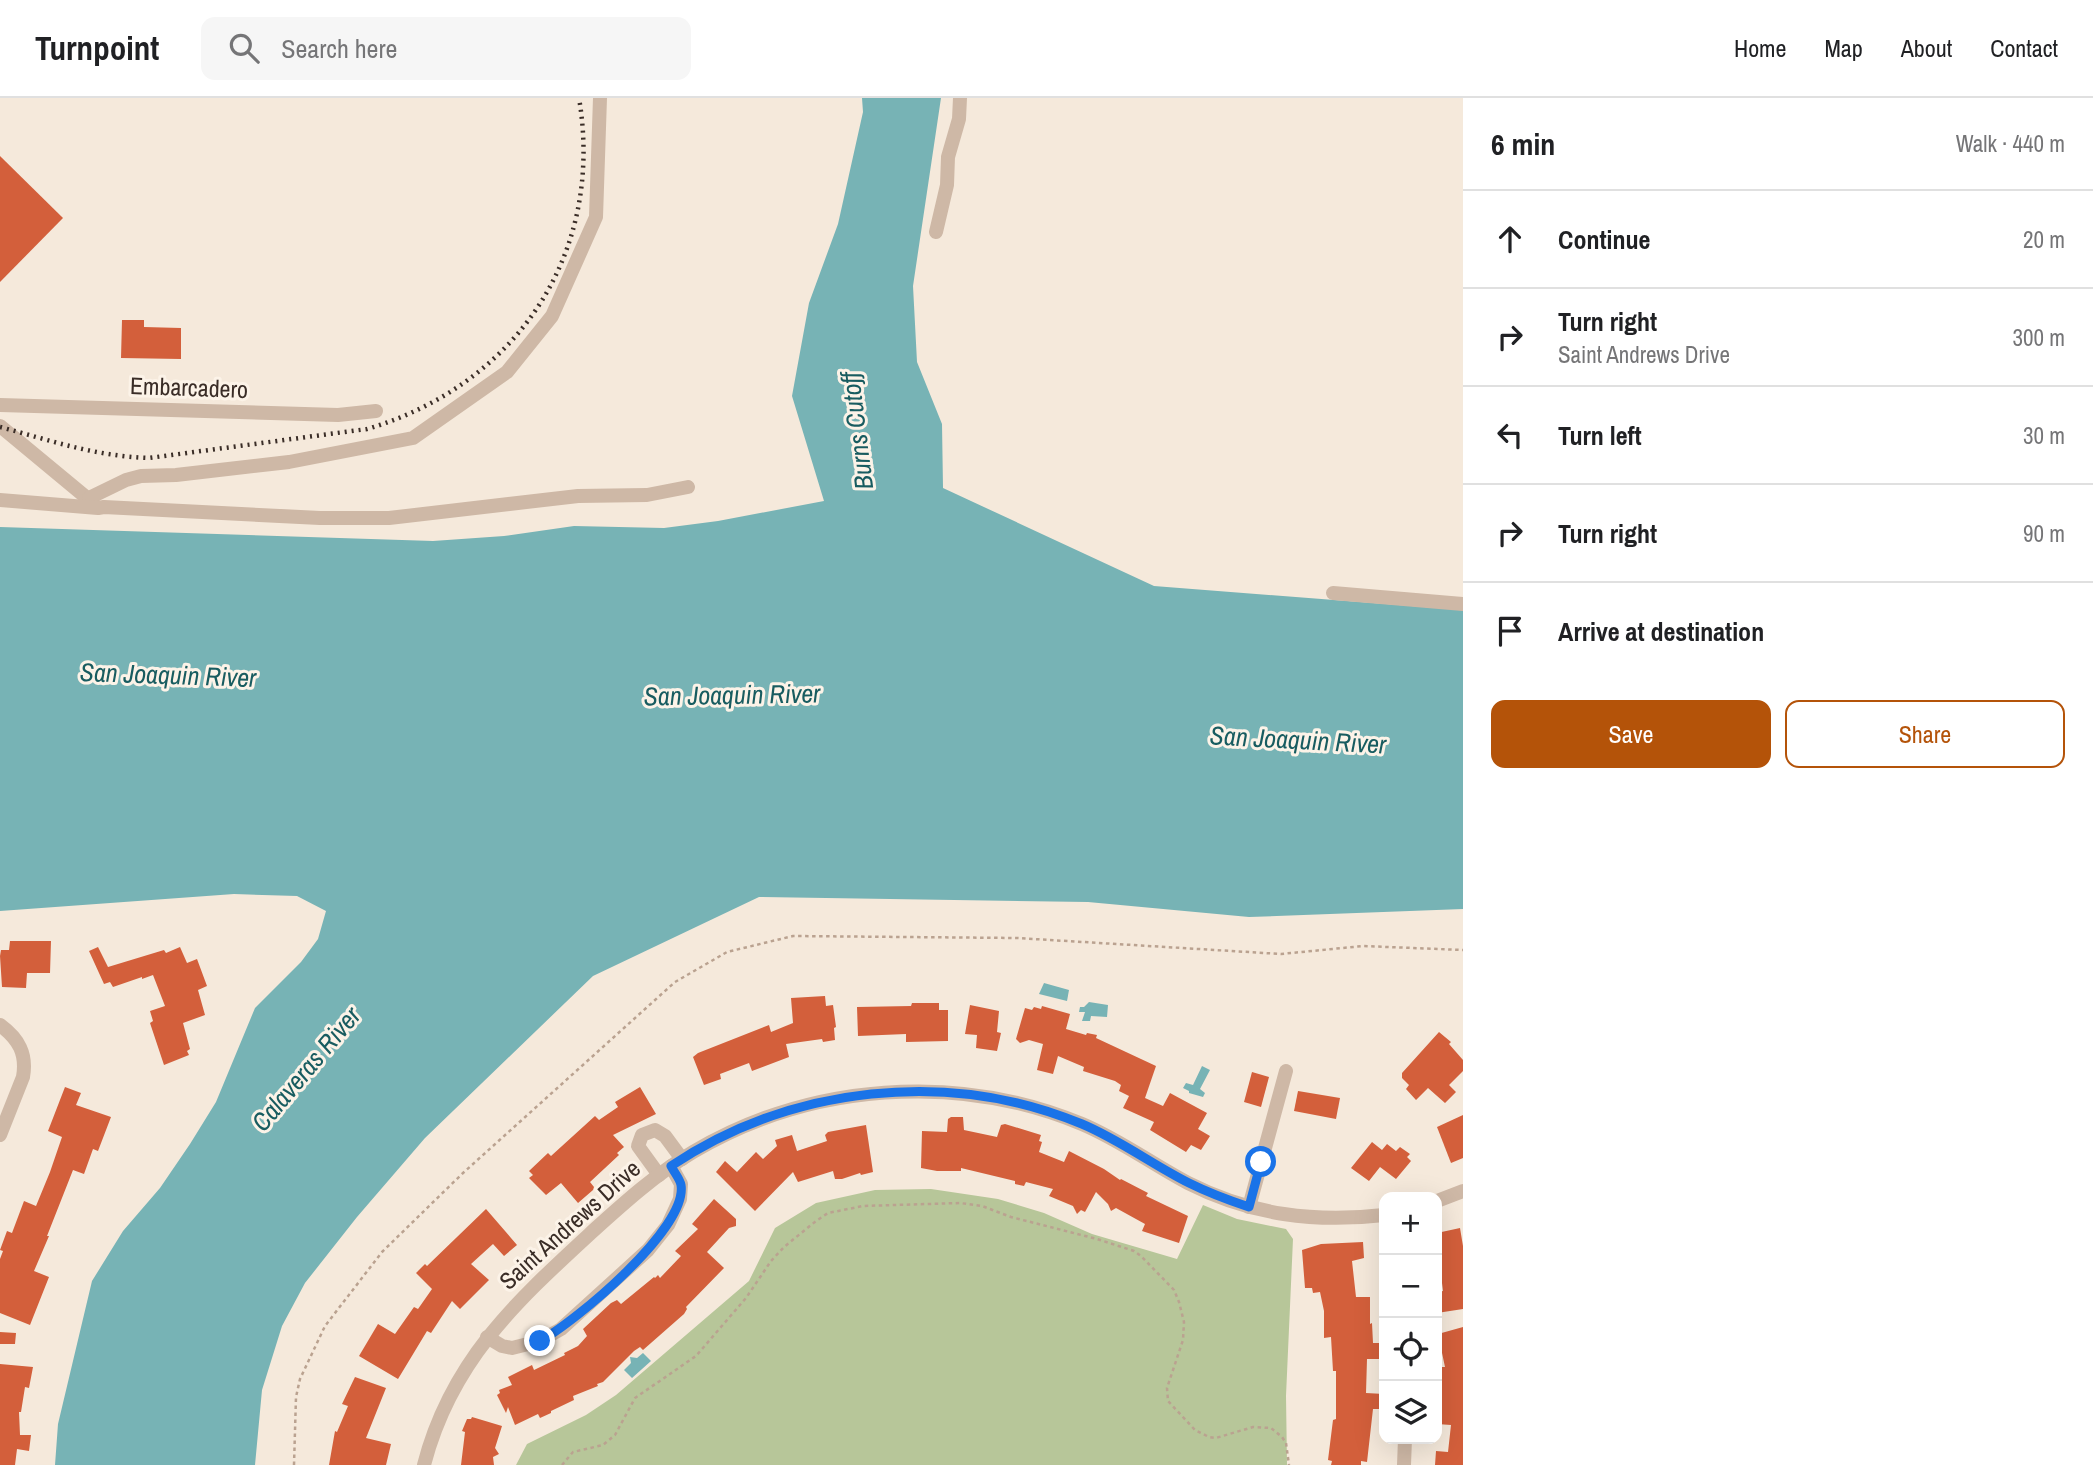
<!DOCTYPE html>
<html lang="en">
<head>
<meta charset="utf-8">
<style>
  body { margin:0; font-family:"Archivo Narrow",sans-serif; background:#f6f6f6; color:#202124 }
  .controls { position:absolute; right:21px; bottom:21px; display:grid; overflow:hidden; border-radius:14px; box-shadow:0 7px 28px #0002 }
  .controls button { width:63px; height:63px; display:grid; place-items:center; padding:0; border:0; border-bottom:2px solid #e0e0e0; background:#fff; color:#202124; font:35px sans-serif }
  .stop { position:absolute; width:21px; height:21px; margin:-16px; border:5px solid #1a73e8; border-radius:50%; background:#fff }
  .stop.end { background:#1a73e8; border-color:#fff; box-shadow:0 2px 7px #0008 }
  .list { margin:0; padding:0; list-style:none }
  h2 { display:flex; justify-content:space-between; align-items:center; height:91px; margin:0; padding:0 28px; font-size:30px }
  h2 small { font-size:23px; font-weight:400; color:#757577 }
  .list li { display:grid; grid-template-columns:46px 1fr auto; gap:21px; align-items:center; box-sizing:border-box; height:98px; padding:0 28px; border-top:2px solid #e0e0e0 }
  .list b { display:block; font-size:26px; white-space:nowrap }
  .list p { margin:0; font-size:23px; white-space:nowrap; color:#757577 }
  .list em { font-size:23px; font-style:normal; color:#757577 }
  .actions { display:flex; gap:14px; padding:21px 28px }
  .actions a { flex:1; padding:16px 0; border:2px solid #b45309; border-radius:14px; text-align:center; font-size:24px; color:#b45309 }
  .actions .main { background:#b45309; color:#fff }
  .icon { flex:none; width:38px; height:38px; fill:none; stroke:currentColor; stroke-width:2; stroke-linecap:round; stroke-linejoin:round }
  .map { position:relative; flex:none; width:1463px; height:1367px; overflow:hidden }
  header { display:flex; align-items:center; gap:42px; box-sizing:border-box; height:98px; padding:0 35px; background:#fff; border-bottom:2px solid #e0e0e0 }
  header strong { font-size:33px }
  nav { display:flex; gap:38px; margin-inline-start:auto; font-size:24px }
  .search { width:490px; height:63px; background:#f6f6f6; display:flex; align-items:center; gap:18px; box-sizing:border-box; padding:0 24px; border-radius:14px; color:#757577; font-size:26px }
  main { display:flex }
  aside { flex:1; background:#fff }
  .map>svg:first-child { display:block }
</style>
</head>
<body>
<header>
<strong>Turnpoint</strong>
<div class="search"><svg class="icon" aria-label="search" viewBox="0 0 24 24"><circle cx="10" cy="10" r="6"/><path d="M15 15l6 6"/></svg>Search here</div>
<nav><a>Home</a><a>Map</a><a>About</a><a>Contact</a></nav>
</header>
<main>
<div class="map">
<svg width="1463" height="1367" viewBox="0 0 1463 1367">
  <rect width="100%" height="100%" fill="#f5e9db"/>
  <polygon fill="#b7c699" points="931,1091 998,1101 1044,1115 1092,1136 1177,1161 1203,1107 1237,1121 1286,1131 1293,1141 1286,1298 1287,1367 516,1367 527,1346 586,1317 616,1297 749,1183 775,1130 816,1105 875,1092"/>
  <g fill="#77b3b5">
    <polygon points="862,0 941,0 913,188 917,264 942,326 943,390 1154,488 1463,512 1463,811 1249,819 1088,804 759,799 593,878 425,1040 357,1119 305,1185 282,1228 262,1292 255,1367 55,1367 58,1326 92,1183 123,1133 160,1090 190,1046 216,1004 255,910 301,864 318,841 326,813 297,798 234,796 0,813 0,429 433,443 504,438 574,428 664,430 718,423 824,403 792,298 809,205 838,126 863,14"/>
    <polygon points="1044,885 1069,892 1067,903 1039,896"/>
    <polygon points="1089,904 1108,907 1107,919 1091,918 1090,923 1082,923 1085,914 1079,914 1080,909 1084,909"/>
    <polygon points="1202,968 1210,972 1200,991 1205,995 1203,999 1189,995 1189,993 1183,990 1186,985 1193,987"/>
    <polygon points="643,1255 651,1263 632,1280 624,1272 631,1265 630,1259 637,1260"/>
  </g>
  <g fill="#d35f3b">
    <polygon points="0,58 63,120 0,184"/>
    <polygon points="122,222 144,222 144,229 181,230 181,261 121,260"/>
    <polygon points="10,843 51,843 50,875 27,875 26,890 2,889 0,858 1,852 9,852"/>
    <polygon points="98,849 108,869 164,852 166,855 180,849 187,865 197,861 207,888 198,892 205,917 183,925 190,951 187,953 189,957 164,967 150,925 153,923 150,913 165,908 153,877 142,881 142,879 113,889 110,884 104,886 89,853"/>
    <polygon points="825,898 826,908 833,907 836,929 834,930 835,942 823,944 822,941 786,946 789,959 752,973 749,965 720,976 721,981 704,987 693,959 698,955 769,927 771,934 793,925 791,900"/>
    <polygon points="912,905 939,905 939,912 948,912 948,943 906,944 906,936 858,938 857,909 911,908"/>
    <polygon points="970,907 999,913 997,934 1001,935 997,953 976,950 977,937 965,936"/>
    <polygon points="1042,908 1070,916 1066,931 1086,937 1087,935 1097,937 1096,940 1156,968 1145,1000 1163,1008 1170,995 1207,1015 1198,1031 1210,1038 1201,1052 1191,1047 1186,1054 1150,1032 1154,1024 1123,1010 1129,998 1119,993 1121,987 1115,983 1083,973 1084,969 1058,958 1053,976 1037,972 1043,946 1029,942 1020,945 1016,941 1025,910 1032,912 1034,909 1041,911"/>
    <polygon points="1439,934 1451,944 1449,946 1463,962 1463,973 1449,987 1456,994 1445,1005 1428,990 1416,1002 1406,991 1409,987 1402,980 1402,975"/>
    <polygon points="1252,974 1269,979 1261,1009 1244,1004"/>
    <polygon points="65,989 81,995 76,1007 111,1019 98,1053 93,1051 84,1076 73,1072 47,1138 49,1138 34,1173 49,1179 30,1227 0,1215 0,1161 3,1153 0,1152 7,1133 12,1135 24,1103 36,1108 50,1074 62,1039 48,1033"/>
    <polygon points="640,989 656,1016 613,1037 624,1049 617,1055 619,1057 590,1084 594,1089 593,1092 578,1105 561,1085 546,1097 529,1080 533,1077 529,1073 548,1055 551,1058 595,1018 599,1022 618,1009 615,1004"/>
    <polygon points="1298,993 1340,1000 1336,1021 1294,1013"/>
    <polygon points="1463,1017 1463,1060 1451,1065 1437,1029"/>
    <polygon points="951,1019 963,1019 964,1032 997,1039 1001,1027 1005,1026 1041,1037 1039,1043 1042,1044 1039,1054 1064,1064 1069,1053 1104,1071 1120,1082 1121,1081 1148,1095 1146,1098 1188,1118 1179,1145 1142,1133 1145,1126 1116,1110 1111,1113 1108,1106 1096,1094 1085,1114 1081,1112 1077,1116 1073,1108 1049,1098 1053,1091 1026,1084 1024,1088 1015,1086 1015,1083 961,1070 961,1073 937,1073 921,1070 922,1033 947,1034 948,1021"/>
    <polygon points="866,1027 873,1074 861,1077 860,1075 842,1081 835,1081 833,1073 798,1084 793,1074 755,1113 716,1074 725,1063 737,1074 756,1054 763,1061 777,1048 775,1042 792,1037 797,1053 827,1043 825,1037 828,1034"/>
    <polygon points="1372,1044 1382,1052 1387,1046 1396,1053 1400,1049 1410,1056 1407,1059 1411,1063 1396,1081 1380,1069 1369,1083 1351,1070"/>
    <polygon points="714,1101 736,1121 736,1128 729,1130 707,1154 724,1170 686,1209 687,1211 684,1216 643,1252 640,1249 634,1253 603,1284 597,1286 598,1288 573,1298 574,1302 551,1313 551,1315 540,1320 538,1316 515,1327 508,1309 506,1315 497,1297 500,1295 499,1292 512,1287 508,1279 532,1267 534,1272 565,1257 564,1255 578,1248 587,1238 583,1231 611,1205 617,1202 621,1206 654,1179 655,1180 658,1177 660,1180 681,1158 675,1153 698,1131 692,1126"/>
    <polygon points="486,1111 517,1147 504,1158 493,1146 471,1166 489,1182 460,1211 452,1203 431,1235 427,1233 398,1281 359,1258 378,1226 395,1236 414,1209 418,1211 432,1191 416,1175 425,1166 427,1168"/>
    <polygon points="1460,1130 1463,1148 1463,1211 1437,1215 1437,1194 1443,1193 1440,1169 1437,1169 1437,1135"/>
    <polygon points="1363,1144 1364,1160 1352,1163 1356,1199 1370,1199 1370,1226 1372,1225 1373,1245 1384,1245 1384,1261 1367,1261 1366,1295 1384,1296 1384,1311 1373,1311 1367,1364 1361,1363 1361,1367 1331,1367 1332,1363 1328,1362 1333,1322 1336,1321 1336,1273 1333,1273 1331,1239 1324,1240 1324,1213 1320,1194 1313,1195 1312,1190 1305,1190 1302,1152 1321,1146"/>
    <polygon points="1463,1229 1463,1367 1435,1367 1436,1353 1448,1354 1451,1327 1437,1326 1437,1310 1440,1310 1438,1282 1441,1282 1441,1269 1445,1269 1438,1236"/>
    <polygon points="0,1234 16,1235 15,1246 0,1246"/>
    <polygon points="0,1266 33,1269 29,1290 25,1289 21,1314 19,1314 20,1337 31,1337 29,1353 17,1351 15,1367 0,1367"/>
    <polygon points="355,1279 386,1290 366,1340 391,1346 386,1367 329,1367 335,1333 337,1334 348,1308 342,1306"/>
    <polygon points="472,1319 502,1328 495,1350 499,1356 493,1359 494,1367 461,1367 465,1334 462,1333 467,1321 471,1321"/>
  </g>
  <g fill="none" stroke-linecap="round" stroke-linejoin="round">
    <g stroke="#baa290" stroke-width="2.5" stroke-dasharray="3.5 3.5" stroke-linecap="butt">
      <polyline points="294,1367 296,1299 300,1281 325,1228 382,1154 463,1075 675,884 727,854 793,838 1017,840 1281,856 1363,848 1463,852"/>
      <polyline points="562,1367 573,1354 603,1347 615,1337 635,1300 696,1258 746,1200 771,1163 784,1149 816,1123 828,1115 863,1108 960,1105 982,1108 1011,1119 1097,1141 1134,1153 1141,1158 1174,1192 1179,1204 1184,1224 1183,1242 1167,1290 1168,1303 1195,1332 1209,1339 1216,1340 1253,1329 1271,1330 1282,1339 1286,1345 1289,1367"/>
    </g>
    <g stroke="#ceb8a6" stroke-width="14">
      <polyline points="936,134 947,87 948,59 959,21 960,0"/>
      <polyline points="0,307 338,317 376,313"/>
      <polyline points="0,328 93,405"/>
      <polyline points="89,400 126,382 141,378 176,377 289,364 413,340 507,274 552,218 596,119 600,0"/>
      <polyline points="0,402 98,410 104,409 320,420 389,420 578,398 647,397 688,389"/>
      <polyline points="1333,495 1463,506"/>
      <path d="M 0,927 C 19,941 27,956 23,979 L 0,1037"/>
      <polyline points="659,1077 638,1048 642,1037 655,1032 665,1038 682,1061"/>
      <polyline points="1437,1103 1463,1093"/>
      <polyline points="1249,1109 1286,973"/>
      <polyline points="487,1239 502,1248 512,1250 540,1243 561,1231 648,1152 668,1127 680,1101 681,1086 671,1068"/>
      <path d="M 424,1367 C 451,1262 518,1202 594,1132 C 625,1104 656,1076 693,1054 C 810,985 957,974 1082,1026 C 1120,1042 1152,1066 1188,1085 C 1251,1117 1315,1125 1384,1117"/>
      <polyline points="1404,1367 1405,1341"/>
    </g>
    <path stroke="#3a2d27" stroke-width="4.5" stroke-dasharray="2 5" stroke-linecap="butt" d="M 0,329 C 53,343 94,358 149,360 L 367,331 C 517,287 605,155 579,0"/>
  </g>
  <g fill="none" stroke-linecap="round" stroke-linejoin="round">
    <path stroke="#1a73e8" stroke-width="9" d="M 540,1243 C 575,1224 688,1130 681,1087 C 680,1081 674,1074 671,1068 C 791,988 948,970 1082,1026 C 1120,1042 1153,1067 1189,1085 C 1209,1095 1228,1102 1249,1109 L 1261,1064"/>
  </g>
  <g text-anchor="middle" stroke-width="6" stroke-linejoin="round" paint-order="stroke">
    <g font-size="24" fill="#3a2d27" stroke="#fcf3e8">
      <text transform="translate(189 290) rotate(2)" y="8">Embarcadero</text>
      <text transform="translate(570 1127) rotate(-42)" y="8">Saint Andrews Drive</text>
    </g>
    <g font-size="26" font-style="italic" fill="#185c60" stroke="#fcf3e8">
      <text transform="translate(857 333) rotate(-97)" y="9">Burns Cutoff</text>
      <text transform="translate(168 577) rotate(2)" y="9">San Joaquin River</text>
      <text transform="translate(732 597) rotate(-1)" y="9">San Joaquin River</text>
      <text transform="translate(1298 642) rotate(3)" y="9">San Joaquin River</text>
      <text transform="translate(306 971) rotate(-50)" y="9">Calaveras River</text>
    </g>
  </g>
</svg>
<div class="controls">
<button>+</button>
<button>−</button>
<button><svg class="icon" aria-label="locate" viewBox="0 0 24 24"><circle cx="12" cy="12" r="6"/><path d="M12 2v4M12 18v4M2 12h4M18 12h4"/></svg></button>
<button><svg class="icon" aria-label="layers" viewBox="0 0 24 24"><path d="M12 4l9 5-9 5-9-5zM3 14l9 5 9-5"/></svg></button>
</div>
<div class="stop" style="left:1261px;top:1064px"></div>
<div class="stop end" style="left:540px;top:1243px"></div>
</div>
<aside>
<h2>6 min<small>Walk · 440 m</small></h2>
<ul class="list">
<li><svg class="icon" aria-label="ahead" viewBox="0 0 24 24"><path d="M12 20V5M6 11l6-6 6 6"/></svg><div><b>Continue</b></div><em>20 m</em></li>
<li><svg class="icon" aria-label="right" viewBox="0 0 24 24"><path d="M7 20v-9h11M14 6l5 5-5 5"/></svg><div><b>Turn right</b><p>Saint Andrews Drive</p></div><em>300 m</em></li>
<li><svg class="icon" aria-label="left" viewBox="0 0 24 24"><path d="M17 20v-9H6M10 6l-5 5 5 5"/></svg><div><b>Turn left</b></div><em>30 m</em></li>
<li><svg class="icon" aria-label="right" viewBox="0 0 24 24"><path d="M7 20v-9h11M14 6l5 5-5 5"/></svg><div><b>Turn right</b></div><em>90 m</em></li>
<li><svg class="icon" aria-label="arrive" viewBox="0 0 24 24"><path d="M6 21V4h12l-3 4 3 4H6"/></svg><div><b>Arrive at destination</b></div></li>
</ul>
<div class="actions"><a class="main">Save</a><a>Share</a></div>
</aside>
</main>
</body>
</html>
